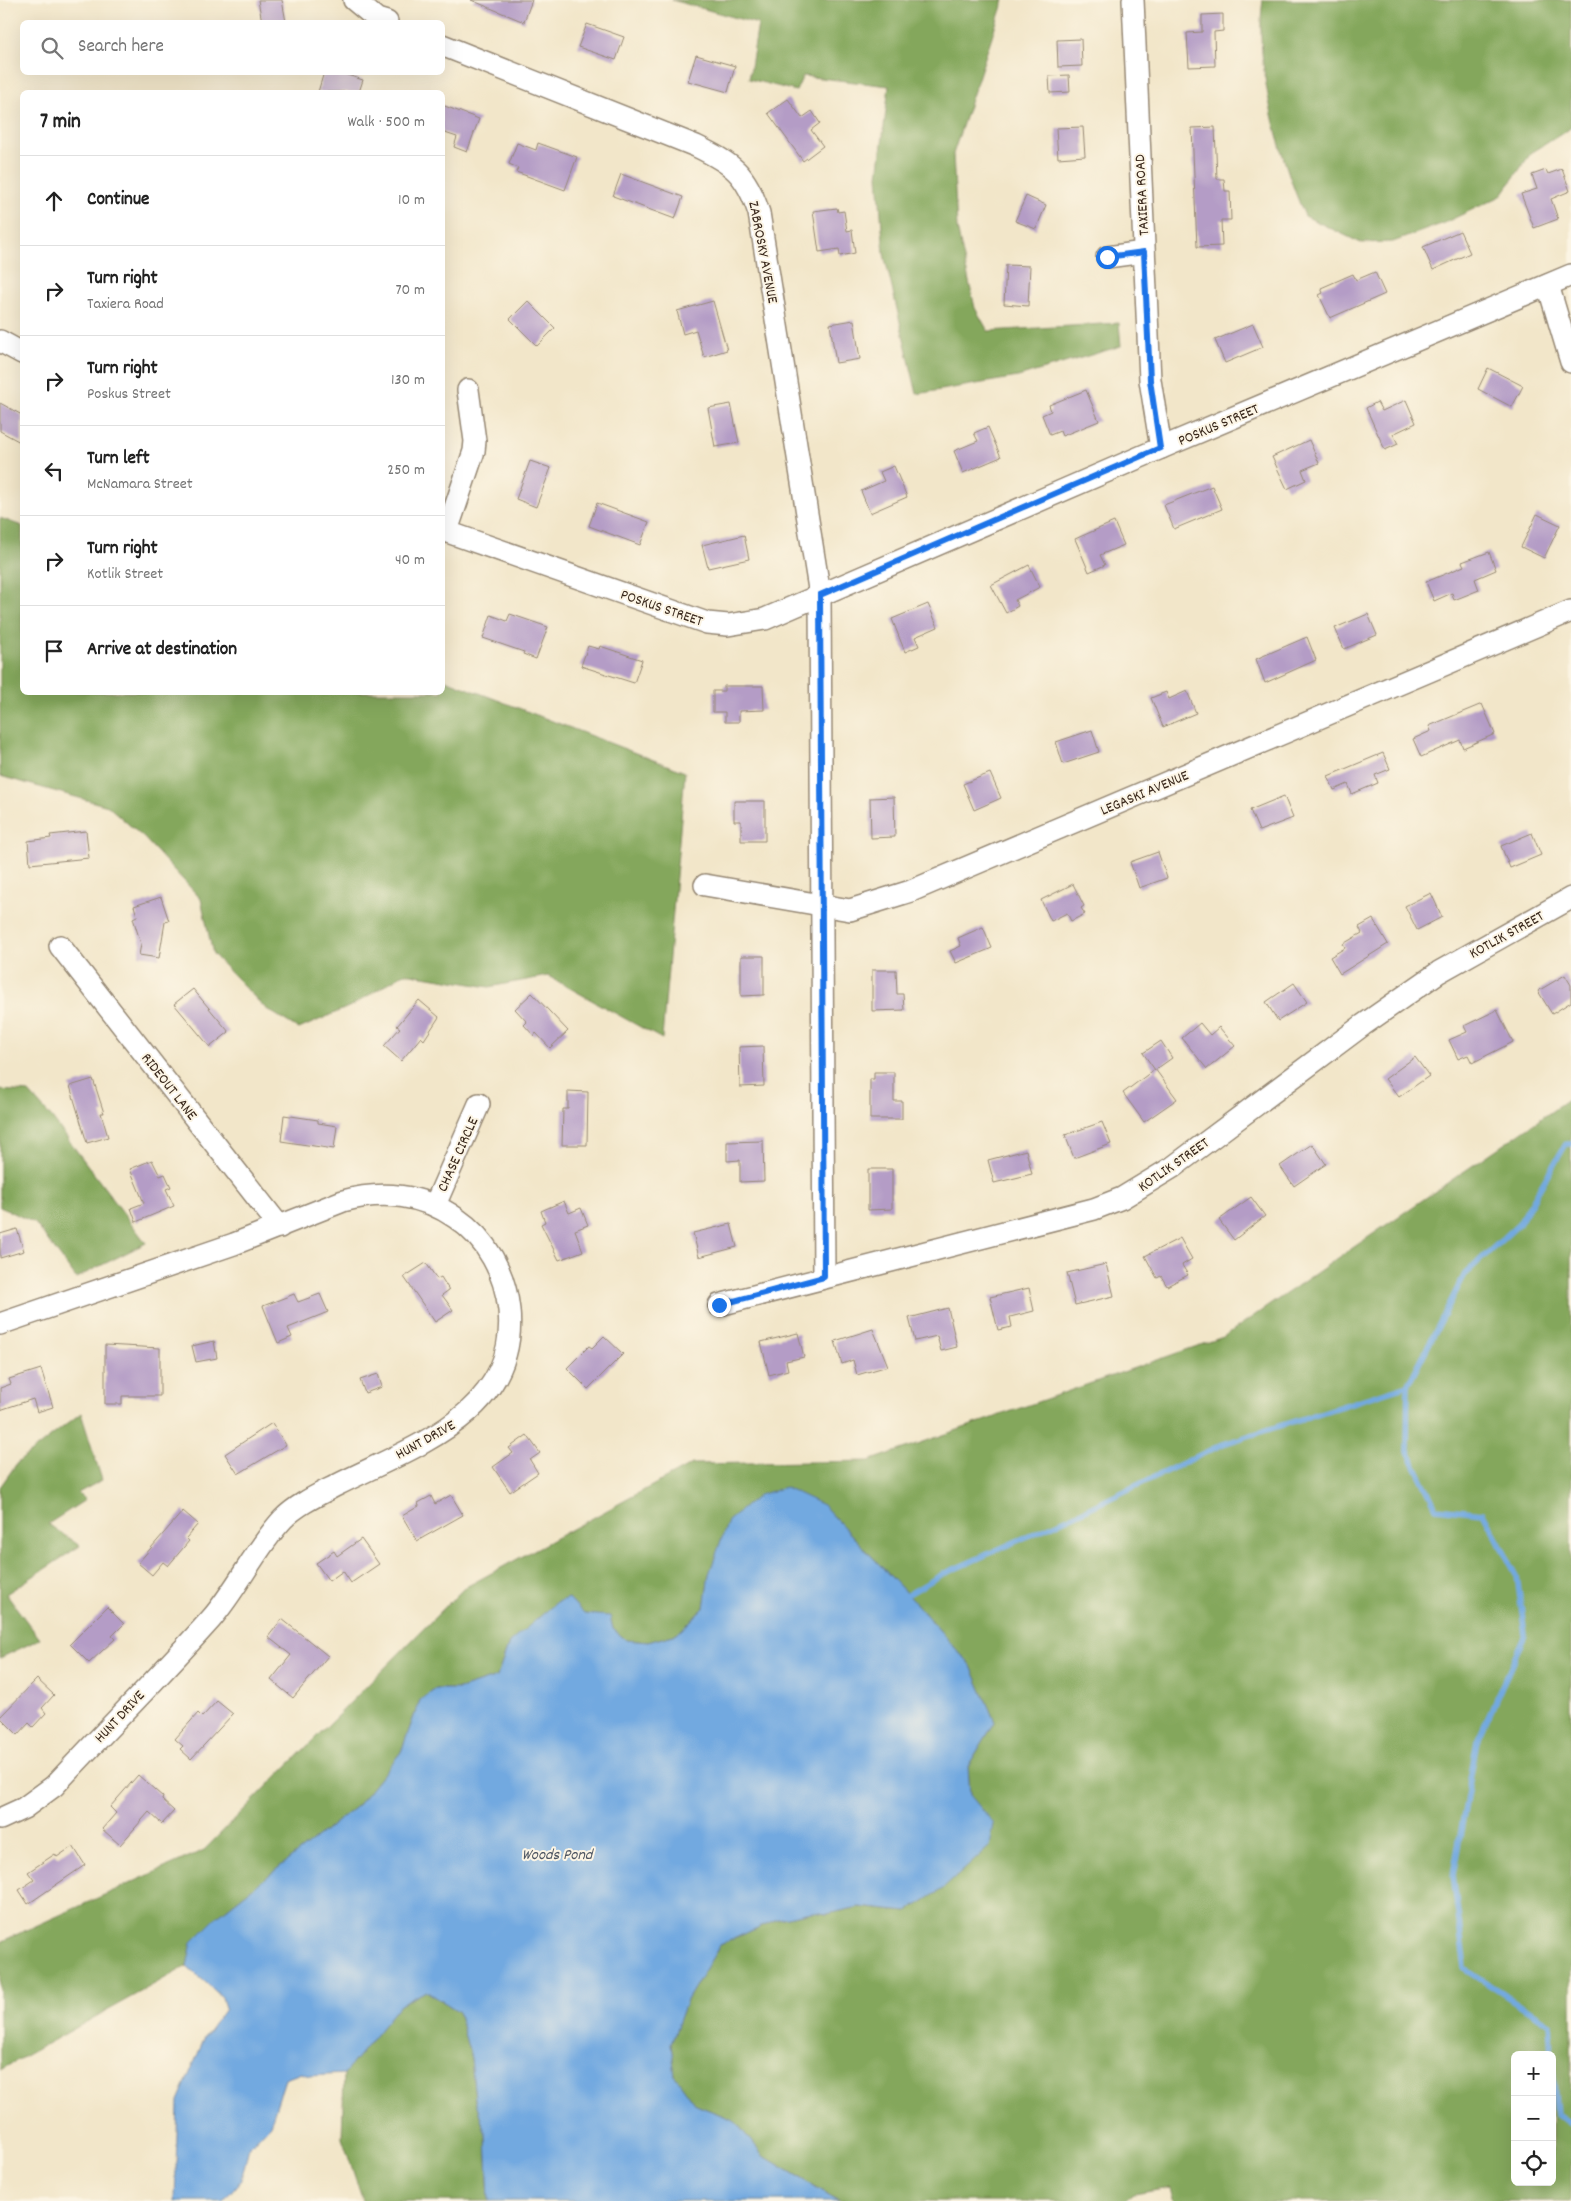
<!DOCTYPE html>
<html lang="en">
<head>
<meta charset="utf-8">
<style>
  body { margin:0; font-family:Dekko,sans-serif; background:#f2f2f2; color:#222 }
  .controls { position:absolute; right:15px; bottom:15px; display:grid; overflow:hidden; border-radius:8px; box-shadow:0 5px 20px #0002 }
  .controls button { width:45px; height:45px; display:grid; place-items:center; padding:0; border:0; border-bottom:1px solid #e0e0e0; background:#fff; color:#222; font:25px sans-serif }
  .stop { position:absolute; width:15px; height:15px; margin:-11px; border:4px solid #1a73e8; border-radius:50%; background:#fff }
  .stop.end { background:#1a73e8; border-color:#fff; box-shadow:0 1px 5px #0008 }
  .list { margin:0; padding:0; list-style:none }
  h2 { display:flex; justify-content:space-between; align-items:center; height:65px; margin:0; padding:0 20px; font-size:21px }
  h2 small { font-size:16px; font-weight:400; color:#767676 }
  .list li { display:grid; grid-template-columns:32px 1fr auto; gap:15px; align-items:center; box-sizing:border-box; height:90px; padding:0 20px; border-top:1px solid #e0e0e0 }
  .list b { display:block; font-size:19px; white-space:nowrap }
  .list p { margin:0; font-size:16px; white-space:nowrap; color:#767676 }
  .list em { font-size:16px; font-style:normal; color:#767676 }
  .icon { flex:none; width:28px; height:28px; fill:none; stroke:currentColor; stroke-width:2; stroke-linecap:round; stroke-linejoin:round }
  .map { position:relative; flex:none; width:1571px; height:2201px; overflow:hidden }
  .search { position:absolute; background:#fff; box-shadow:0 5px 20px #0002; left:20px; top:20px; width:425px; height:55px; display:flex; align-items:center; gap:12px; box-sizing:border-box; padding:0 18px; border-radius:8px; color:#767676; font-size:19px }
  .panel { position:absolute; background:#fff; box-shadow:0 5px 20px #0002; left:20px; top:90px; width:425px; height:605px; border-radius:8px }
  .map>svg:first-child { display:block }
</style>
</head>
<body>
<div class="map">
<svg width="1571" height="2201" viewBox="0 0 1571 2201">
  <rect width="100%" height="100%" fill="#fcf5e5"/>
  <filter id="ink" filterUnits="userSpaceOnUse"><feTurbulence type="fractalNoise" baseFrequency=".02" numOctaves="2"/><feDisplacementMap in="SourceGraphic" scale="10" xChannelSelector="R" yChannelSelector="G"/><feConvolveMatrix kernelMatrix="1 2 1 2 8 2 1 2 1" color-interpolation-filters="sRGB"/></filter>
  <filter id="wash" filterUnits="userSpaceOnUse"><feTurbulence type="fractalNoise" baseFrequency=".0096" numOctaves="4" result="noise"/><feDisplacementMap in="SourceGraphic" scale="20" xChannelSelector="R" yChannelSelector="G"/><feGaussianBlur stdDeviation="1.12" result="paint"/><feColorMatrix in="noise" values="0 0 0 0 0 0 0 0 0 0 0 0 0 0 0 0 0 1.4 0 .05"/><feComposite in="paint" operator="in"/></filter>
  <g filter="url(#wash)">
    <rect width="100%" height="100%" fill="#f2e6c9"/>
    <g fill="#84a75c" stroke="#60683d" fill-rule="evenodd">
      <polygon points="672,0 1004,0 953,154 957,228 975,308 988,331 1119,323 1121,346 1018,377 917,394 884,254 878,176 889,86 803,76 796,91 749,79 758,24"/>
      <path d="M 1263,0 L 1571,0 L 1571,128 L 1531,153 L 1501,196 L 1444,223 L 1393,242 L 1361,243 L 1305,216 C 1280,160 1253,60 1263,0 Z"/>
      <polygon points="0,518 22,526 22,692 442,692 443,679 685,772 662,1039 548,976 489,987 405,973 353,1005 299,1029 265,1008 213,954 201,899 144,838 108,806 0,776"/>
      <polygon points="0,1090 29,1092 52,1118 146,1243 76,1278 35,1223 0,1207"/>
      <path d="M 1571,1098 L 1571,2201 L 1175,2201 L 1171,2188 L 1133,2194 L 1124,2201 L 840,2201 L 762,2155 L 734,2120 L 696,2105 L 675,2076 L 671,2043 L 687,2000 L 720,1945 L 777,1919 L 812,1912 L 827,1914 L 859,1907 L 907,1912 L 970,1795 L 968,1766 L 995,1722 L 971,1666 L 912,1599 L 823,1505 L 709,1574 L 704,1608 L 677,1634 L 648,1642 L 626,1640 L 613,1629 L 610,1617 L 584,1614 L 569,1598 L 509,1643 L 497,1677 L 460,1689 L 436,1689 L 420,1700 L 401,1752 L 358,1805 L 220,1914 L 193,1942 L 187,1966 L 0,2070 L 0,1942 L 204,1850 L 464,1588 L 692,1464 L 869,1461 L 1223,1337 ZM 1515,2055 L 1552,2055 L 1552,2182 L 1515,2182 Z"/>
      <polygon points="81,1413 102,1480 78,1493 85,1500 48,1524 80,1546 6,1594 40,1639 0,1658 0,1487 17,1463"/>
      <polygon points="426,1991 458,2011 471,2058 475,2099 486,2135 489,2201 363,2201 342,2138 344,2074 400,2005"/>
    </g>
    <polygon fill="#72a9e0" stroke="#566a7f" points="785,1487 823,1505 912,1599 971,1666 995,1722 968,1766 970,1795 994,1824 990,1846 944,1888 907,1912 859,1907 827,1914 812,1912 777,1919 720,1945 687,2000 671,2043 675,2076 696,2105 734,2120 762,2155 839,2201 489,2201 486,2135 475,2099 471,2058 458,2011 426,1991 400,2005 344,2074 309,2076 301,2073 285,2079 270,2125 249,2147 241,2180 223,2201 175,2201 178,2101 205,2037 225,2009 222,1997 187,1966 192,1942 220,1914 358,1805 401,1752 420,1700 436,1689 460,1689 497,1677 509,1643 557,1602 569,1598 584,1614 610,1616 613,1629 626,1640 648,1642 677,1634 704,1608 709,1574 728,1521 759,1495"/>
    <g fill="none" stroke-linecap="round" stroke-linejoin="round">
      <g stroke="#72a9e0" stroke-width="5.5">
        <polyline points="1408,1385 1407,1449 1436,1508 1483,1513 1517,1576 1525,1635 1477,1741 1453,1875 1465,1969 1549,2024 1551,2055"/>
        <polyline points="902,1598 941,1575 1075,1515 1223,1444 1408,1385 1465,1274 1519,1224 1566,1144 1571,1144"/>
        <polyline points="1552,2064 1557,2114 1571,2124"/>
      </g>
    </g>
    <g id="blocks">
      <g fill="#b49cc6">
        <polygon points="258,0 282,0 286,22 262,22"/>
        <polygon points="471,0 532,0 524,22"/>
        <polygon points="1223,14 1223,31 1214,32 1215,66 1189,67 1187,33 1202,32 1202,15"/>
        <polygon points="587,24 624,37 616,60 578,47"/>
        <polygon points="1081,39 1082,66 1058,67 1057,40"/>
        <polygon points="696,55 735,66 728,92 688,81"/>
        <polygon points="324,72 338,72 363,80 359,92 318,92"/>
        <polygon points="1069,75 1070,92 1050,93 1049,76"/>
        <polygon points="788,99 802,118 812,111 820,123 811,130 823,146 803,161 768,113"/>
        <polygon points="442,105 479,119 467,152 454,147 457,137 442,132"/>
        <polygon points="1083,127 1085,156 1058,158 1056,128"/>
        <polygon points="1215,127 1217,179 1224,179 1225,191 1230,191 1231,220 1221,220 1222,246 1197,247 1192,128"/>
        <polygon points="517,143 536,150 538,143 577,157 565,190 516,172 518,168 509,164"/>
        <polygon points="1562,169 1570,191 1551,199 1558,219 1534,228 1521,194 1537,189 1532,175 1546,170 1548,174"/>
        <polygon points="621,174 683,197 675,219 613,196"/>
        <polygon points="1026,196 1046,205 1036,229 1015,221"/>
        <polygon points="837,208 838,212 844,211 847,231 852,230 855,253 840,256 839,249 819,252 813,211"/>
        <polygon points="1460,231 1470,253 1433,270 1423,247"/>
        <polygon points="1006,265 1030,266 1028,306 1004,304"/>
        <polygon points="1375,272 1385,294 1330,318 1319,295 1323,293 1321,288 1353,274 1356,280"/>
        <polygon points="528,301 555,328 537,346 510,319"/>
        <polygon points="713,301 727,350 704,357 696,330 683,334 677,311"/>
        <polygon points="854,320 860,359 836,363 830,324"/>
        <polygon points="1253,324 1263,347 1225,363 1215,340"/>
        <polygon points="1488,368 1523,386 1512,407 1478,389"/>
        <polygon points="1086,390 1099,421 1062,436 1060,431 1050,435 1042,415 1051,411 1049,405"/>
        <polygon points="1406,400 1416,423 1393,434 1398,444 1385,450 1366,408 1377,402 1382,411"/>
        <polygon points="0,403 22,415 22,443 0,431"/>
        <polygon points="731,404 739,443 715,447 708,408"/>
        <polygon points="988,427 1001,457 963,473 954,451 978,441 974,433"/>
        <polygon points="1309,440 1319,463 1302,470 1306,480 1287,489 1272,457"/>
        <polygon points="530,461 551,468 536,507 516,499"/>
        <polygon points="894,466 907,497 870,513 861,491 884,481 880,472"/>
        <polygon points="1212,486 1222,509 1174,529 1164,505"/>
        <polygon points="597,503 649,522 640,545 589,526"/>
        <polygon points="1537,514 1560,525 1544,558 1521,547"/>
        <polygon points="1114,522 1124,545 1100,555 1105,565 1089,572 1075,539"/>
        <polygon points="744,535 749,559 708,568 702,545"/>
        <polygon points="1489,552 1496,570 1475,579 1479,590 1454,600 1452,593 1434,601 1426,582 1464,566 1462,562"/>
        <polygon points="1029,565 1040,587 1015,600 1018,606 1006,613 991,585"/>
        <polygon points="928,604 938,627 915,637 919,646 905,652 892,619"/>
        <polygon points="510,614 548,627 536,659 523,654 524,652 483,638 491,615 507,621"/>
        <polygon points="1368,614 1377,635 1344,649 1335,628"/>
        <polygon points="1307,637 1316,660 1265,683 1256,659"/>
        <polygon points="588,646 599,649 600,646 642,660 634,683 581,666"/>
        <polygon points="724,686 763,686 764,710 739,711 739,722 725,722 725,712 713,712 713,691 724,691"/>
        <polygon points="1187,691 1196,713 1163,727 1151,698 1166,692 1169,699"/>
        <polygon points="1482,704 1495,734 1463,748 1460,740 1421,757 1413,739 1431,731 1429,726"/>
        <polygon points="1092,730 1099,752 1063,764 1056,742"/>
        <polygon points="1383,753 1390,769 1375,775 1378,783 1352,794 1348,784 1334,790 1328,776"/>
        <polygon points="990,773 1001,798 974,810 963,784"/>
        <polygon points="1284,796 1293,818 1259,831 1250,810"/>
        <polygon points="894,797 895,837 871,838 870,798"/>
        <polygon points="734,801 765,801 765,841 741,841 741,821 734,821"/>
        <polygon points="86,831 89,858 30,864 28,841 51,838 50,835"/>
        <polygon points="1532,833 1541,855 1510,868 1501,846"/>
        <polygon points="1158,852 1167,878 1139,888 1130,862"/>
        <polygon points="1073,884 1084,906 1081,908 1085,914 1071,921 1067,913 1051,921 1041,900"/>
        <polygon points="1431,893 1442,917 1417,930 1405,906"/>
        <polygon points="161,897 169,921 165,922 159,958 139,955 141,944 133,918 137,916 134,906"/>
        <polygon points="1373,919 1388,944 1340,974 1330,957 1345,948 1343,944 1362,933 1359,927"/>
        <polygon points="983,927 992,948 956,963 950,951 961,946 958,938"/>
        <polygon points="741,956 764,956 764,995 741,996"/>
        <polygon points="872,970 896,970 897,994 903,994 904,1010 872,1011"/>
        <polygon points="1565,975 1571,985 1571,1002 1552,1014 1538,991"/>
        <polygon points="1294,983 1307,1002 1278,1021 1266,1002"/>
        <polygon points="193,989 229,1032 210,1047 174,1004"/>
        <polygon points="532,993 568,1031 550,1048 536,1033 534,1036 524,1025 527,1022 515,1009"/>
        <polygon points="419,1000 439,1017 424,1040 421,1037 401,1061 384,1046 400,1028 397,1026"/>
        <polygon points="1497,1010 1513,1042 1472,1063 1468,1055 1458,1059 1449,1040 1467,1032 1464,1026"/>
        <polygon points="1200,1023 1210,1035 1219,1027 1235,1046 1207,1069 1182,1038"/>
        <polygon points="1161,1041 1172,1058 1155,1070 1143,1053"/>
        <polygon points="763,1046 764,1086 740,1087 739,1047"/>
        <polygon points="1415,1057 1429,1076 1399,1097 1385,1079"/>
        <polygon points="1155,1069 1177,1099 1144,1122 1123,1093"/>
        <polygon points="874,1072 894,1072 894,1101 902,1101 902,1119 870,1119 870,1079 874,1079"/>
        <polygon points="93,1079 104,1113 101,1113 108,1137 87,1143 70,1086"/>
        <polygon points="568,1091 588,1092 587,1145 562,1145 563,1109 568,1109"/>
        <polygon points="284,1115 318,1120 318,1123 337,1126 334,1149 281,1141"/>
        <polygon points="1102,1122 1111,1144 1074,1158 1065,1135"/>
        <polygon points="763,1141 764,1181 740,1182 740,1160 727,1161 727,1142"/>
        <polygon points="1312,1144 1326,1164 1294,1186 1280,1166"/>
        <polygon points="1026,1150 1032,1174 994,1183 988,1160"/>
        <polygon points="152,1160 160,1176 165,1174 171,1187 166,1189 174,1206 136,1222 131,1208 144,1203 130,1169"/>
        <polygon points="868,1169 892,1169 892,1209 868,1210"/>
        <polygon points="1251,1197 1265,1216 1234,1240 1219,1220"/>
        <polygon points="564,1201 569,1213 581,1208 588,1225 575,1230 583,1251 559,1260 541,1224 545,1222 541,1211"/>
        <polygon points="731,1224 737,1247 699,1257 693,1233"/>
        <polygon points="17,1229 24,1251 0,1258 0,1234"/>
        <polygon points="1180,1238 1192,1259 1182,1265 1188,1275 1167,1286 1161,1276 1157,1278 1145,1256"/>
        <polygon points="426,1263 437,1279 441,1277 449,1290 442,1295 453,1310 435,1322 404,1277"/>
        <polygon points="1106,1264 1114,1296 1075,1305 1067,1273"/>
        <polygon points="1029,1288 1034,1311 1010,1317 1012,1327 998,1330 990,1297"/>
        <polygon points="294,1294 298,1302 320,1294 328,1312 288,1328 292,1337 278,1343 263,1306"/>
        <polygon points="948,1308 957,1347 941,1351 937,1336 915,1341 909,1318"/>
        <polygon points="873,1329 888,1366 857,1375 853,1360 842,1364 835,1341"/>
        <polygon points="798,1333 804,1357 786,1361 788,1370 769,1375 761,1342"/>
        <polygon points="604,1336 623,1354 588,1389 567,1368 589,1346 592,1348"/>
        <polygon points="214,1341 217,1358 196,1362 192,1346"/>
        <polygon points="105,1345 160,1348 160,1396 122,1396 122,1404 105,1404"/>
        <polygon points="41,1369 53,1407 37,1412 33,1399 0,1410 0,1388 11,1384 9,1379"/>
        <polygon points="378,1374 382,1387 365,1393 360,1380"/>
        <polygon points="272,1423 286,1445 238,1474 225,1454"/>
        <polygon points="527,1435 540,1453 530,1460 538,1473 510,1492 493,1467 513,1453 509,1448"/>
        <polygon points="451,1495 463,1515 417,1541 402,1516 419,1506 418,1503 431,1496 435,1504"/>
        <polygon points="183,1511 198,1524 186,1538 189,1541 168,1566 163,1562 152,1575 138,1563"/>
        <polygon points="361,1539 379,1564 351,1583 343,1571 329,1581 316,1563 334,1551 337,1556"/>
        <polygon points="107,1607 124,1624 112,1636 115,1639 89,1663 70,1644"/>
        <polygon points="282,1619 328,1656 293,1698 271,1680 291,1655 268,1637"/>
        <polygon points="37,1679 54,1695 42,1708 46,1713 33,1727 29,1723 18,1735 0,1717"/>
        <polygon points="217,1701 233,1714 191,1759 180,1749 183,1746 175,1739 198,1713 202,1717"/>
        <polygon points="138,1775 163,1797 162,1800 174,1811 162,1824 149,1812 120,1845 102,1829 116,1813 110,1807"/>
        <polygon points="73,1846 85,1865 28,1904 19,1890 34,1880 28,1872 55,1854 57,1857"/>
      </g>
    </g>
  </g>
  <g filter="url(#ink)">
    <use href="#blocks" fill-opacity="0" stroke="#968874" stroke-width="1"/>
    <g fill="none" stroke-linecap="round" stroke-linejoin="round">
      <g stroke="#968874" stroke-width="24">
        <g id="street">
          <polyline points="354,0 377,19 387,22"/>
          <polyline points="1133,0 1150,380 1161,448"/>
          <path d="M 442,45 L 696,146 C 733,164 746,173 759,213 L 820,595 L 824,1277"/>
          <polyline points="1107,257 1144,252"/>
          <polyline points="1548,285 1571,362"/>
          <polyline points="0,341 22,353"/>
          <polyline points="442,530 707,623 728,625 765,619 1161,448 1571,275"/>
          <polyline points="447,531 474,451 475,441 468,390"/>
          <polyline points="705,885 850,910 911,891 1571,611"/>
          <polyline points="60,946 280,1227"/>
          <polyline points="435,1205 479,1104"/>
          <polyline points="719,1305 1094,1209 1122,1198 1173,1167 1363,1025 1439,972 1571,898"/>
          <path d="M 0,1324 L 234,1244 L 343,1201 C 382,1190 422,1194 456,1218 C 487,1239 505,1273 509,1310 C 519,1414 412,1447 337,1485 C 318,1495 298,1504 283,1519 C 255,1549 238,1588 211,1619 C 160,1676 106,1730 54,1786 L 24,1808 L 0,1819"/>
        </g>
      </g>
      <use href="#street" stroke="#fff" stroke-width="21"/>
    </g>
  </g>
  <g fill="none" stroke-linecap="round" stroke-linejoin="round" filter="url(#ink)">
    <polyline stroke="#1a73e8" stroke-width="6" points="719,1305 824,1277 820,595 1160,448 1150,380 1144,252 1107,257"/>
  </g>
  <g text-anchor="middle" stroke-width="4" stroke-linejoin="round" paint-order="stroke">
    <g font-size="15" fill="#3b2a1e" stroke="#fcf5e5">
      <text transform="translate(1141 195) rotate(-93)" y="5">TAXIERA ROAD</text>
      <text transform="translate(764 252) rotate(79)" y="5">ZABROSKY AVENUE</text>
      <text transform="translate(1218 424) rotate(-23)" y="5">POSKUS STREET</text>
      <text transform="translate(662 607) rotate(19)" y="5">POSKUS STREET</text>
      <text transform="translate(1144 792) rotate(-23)" y="5">LEGASKI AVENUE</text>
      <text transform="translate(1506 934) rotate(-29)" y="5">KOTLIK STREET</text>
      <text transform="translate(170 1086) rotate(52)" y="5">RIDEOUT LANE</text>
      <text transform="translate(457 1154) rotate(-66)" y="5">CHASE CIRCLE</text>
      <text transform="translate(1173 1164) rotate(-35)" y="5">KOTLIK STREET</text>
      <text transform="translate(425 1439) rotate(-29)" y="5">HUNT DRIVE</text>
      <text transform="translate(119 1716) rotate(-47)" y="5">HUNT DRIVE</text>
    </g>
    <g font-size="16" font-style="italic" fill="#4e5662" stroke="#fcf5e5">
      <text x="557" y="1859">Woods Pond</text>
    </g>
  </g>
</svg>
<div class="controls">
<button>+</button>
<button>−</button>
<button><svg class="icon" aria-label="locate" viewBox="0 0 24 24"><circle cx="12" cy="12" r="6"/><path d="M12 2v4M12 18v4M2 12h4M18 12h4"/></svg></button>
</div>
<div class="stop" style="left:1107px;top:257px"></div>
<div class="stop end" style="left:719px;top:1305px"></div>
<div class="search"><svg class="icon" aria-label="search" viewBox="0 0 24 24"><circle cx="10" cy="10" r="6"/><path d="M15 15l6 6"/></svg>Search here</div>
<section class="panel">
<h2>7 min<small>Walk · 500 m</small></h2>
<ul class="list">
<li><svg class="icon" aria-label="ahead" viewBox="0 0 24 24"><path d="M12 20V5M6 11l6-6 6 6"/></svg><div><b>Continue</b></div><em>10 m</em></li>
<li><svg class="icon" aria-label="right" viewBox="0 0 24 24"><path d="M7 20v-9h11M14 6l5 5-5 5"/></svg><div><b>Turn right</b><p>Taxiera Road</p></div><em>70 m</em></li>
<li><svg class="icon" aria-label="right" viewBox="0 0 24 24"><path d="M7 20v-9h11M14 6l5 5-5 5"/></svg><div><b>Turn right</b><p>Poskus Street</p></div><em>130 m</em></li>
<li><svg class="icon" aria-label="left" viewBox="0 0 24 24"><path d="M17 20v-9H6M10 6l-5 5 5 5"/></svg><div><b>Turn left</b><p>McNamara Street</p></div><em>250 m</em></li>
<li><svg class="icon" aria-label="right" viewBox="0 0 24 24"><path d="M7 20v-9h11M14 6l5 5-5 5"/></svg><div><b>Turn right</b><p>Kotlik Street</p></div><em>40 m</em></li>
<li><svg class="icon" aria-label="arrive" viewBox="0 0 24 24"><path d="M6 21V4h12l-3 4 3 4H6"/></svg><div><b>Arrive at destination</b></div></li>
</ul>
</section>
</div>
</body>
</html>
